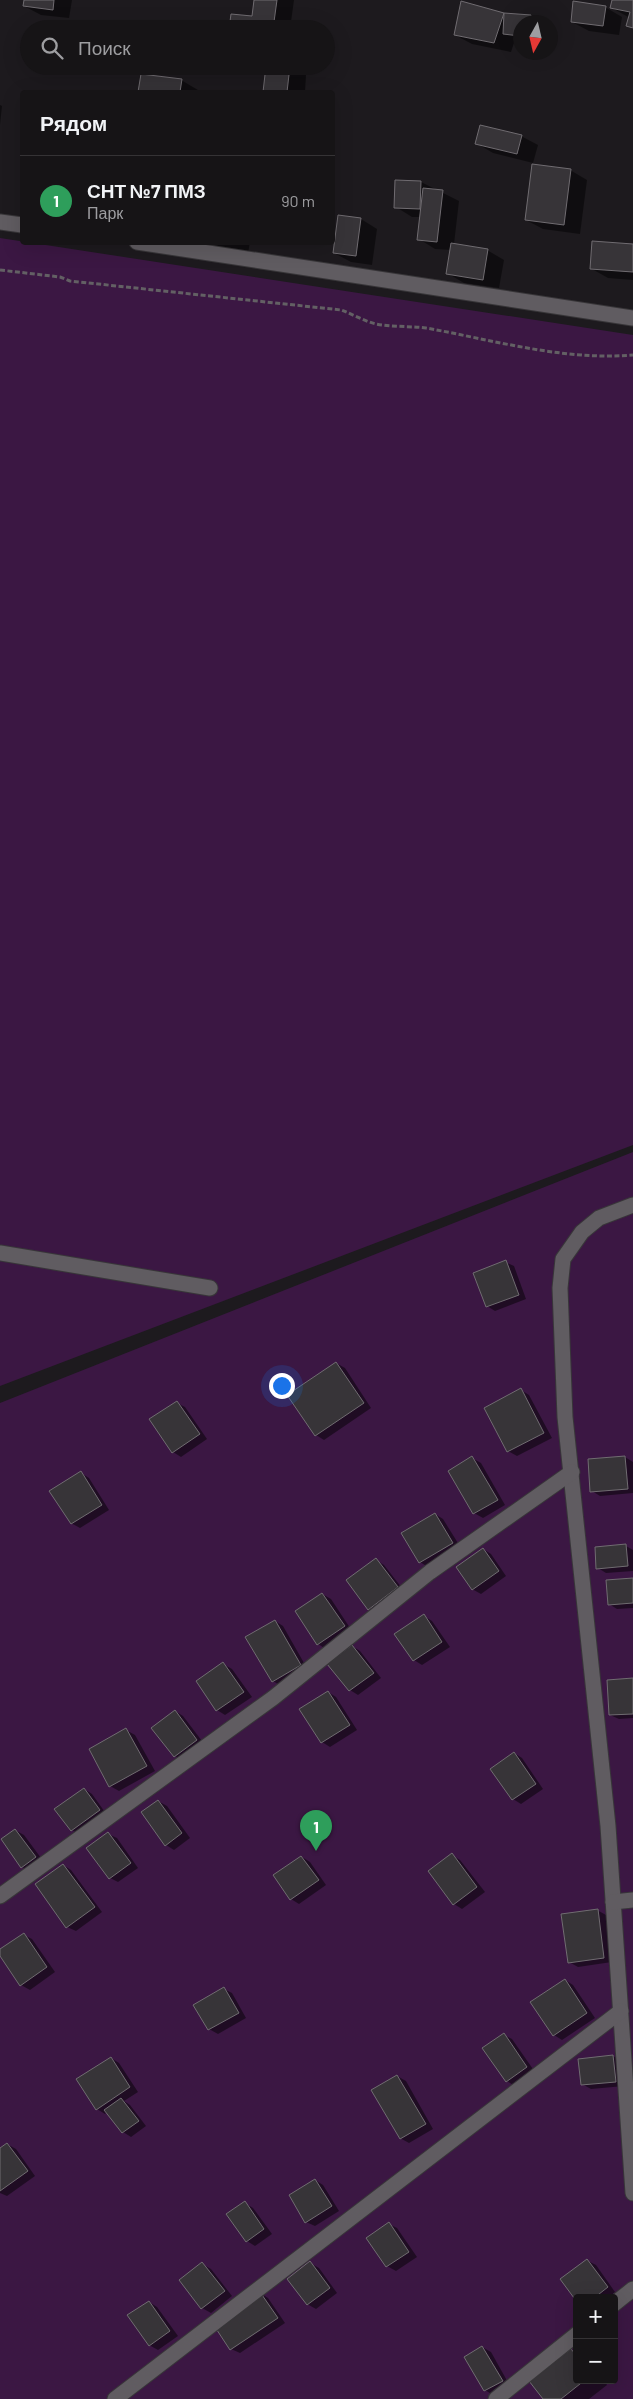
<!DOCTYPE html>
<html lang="ru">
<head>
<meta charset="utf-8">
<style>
  body { margin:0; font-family:Barlow,sans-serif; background:#232123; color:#f1f3f6 }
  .controls { position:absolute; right:15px; bottom:15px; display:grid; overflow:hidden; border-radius:5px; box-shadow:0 5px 20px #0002 }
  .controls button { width:45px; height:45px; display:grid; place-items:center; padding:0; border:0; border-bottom:1px solid #353335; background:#161416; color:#f1f3f6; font:25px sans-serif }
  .compass { position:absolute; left:513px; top:15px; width:45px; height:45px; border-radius:50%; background:#161416; box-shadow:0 5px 20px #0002; rotate:188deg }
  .you { position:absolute; left:281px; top:1385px; width:18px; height:18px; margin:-12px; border:4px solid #fff; border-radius:50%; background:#1a73e8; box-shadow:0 0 0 8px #1a73e833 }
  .badge { display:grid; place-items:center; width:32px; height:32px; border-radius:50%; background:#d93025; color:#fff; font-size:16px; font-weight:700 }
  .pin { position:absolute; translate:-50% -41px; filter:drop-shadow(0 1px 2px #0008) }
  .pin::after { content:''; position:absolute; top:26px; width:18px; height:15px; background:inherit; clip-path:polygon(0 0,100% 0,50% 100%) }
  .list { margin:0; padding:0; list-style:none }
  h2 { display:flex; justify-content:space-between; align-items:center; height:65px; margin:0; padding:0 20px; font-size:21px }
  h2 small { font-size:16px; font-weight:400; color:#9e9ea1 }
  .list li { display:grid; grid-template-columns:32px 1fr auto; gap:15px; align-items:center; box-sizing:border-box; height:90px; padding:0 20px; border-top:1px solid #353335 }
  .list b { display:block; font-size:19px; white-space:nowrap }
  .list p { margin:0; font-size:16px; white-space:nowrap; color:#9e9ea1 }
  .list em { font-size:16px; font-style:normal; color:#9e9ea1 }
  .icon { flex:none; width:28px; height:28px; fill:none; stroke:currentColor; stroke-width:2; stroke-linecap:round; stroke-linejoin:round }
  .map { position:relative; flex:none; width:633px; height:2399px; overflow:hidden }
  .search { position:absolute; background:#161416; box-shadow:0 5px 20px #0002; left:20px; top:20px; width:315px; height:55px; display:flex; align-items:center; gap:12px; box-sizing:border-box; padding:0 18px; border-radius:28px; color:#9e9ea1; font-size:19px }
  .panel { position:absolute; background:#161416; box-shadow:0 5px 20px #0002; left:20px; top:90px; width:315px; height:155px; border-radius:5px }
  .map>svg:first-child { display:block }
</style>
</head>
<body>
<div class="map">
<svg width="633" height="2399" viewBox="0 0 633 2399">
  <rect width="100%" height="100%" fill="#1d1a1e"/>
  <g fill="#3b1743" fill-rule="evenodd">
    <polygon points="0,238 633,335 633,1145 0,1386"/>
    <path d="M 633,1152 L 633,2399 L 0,2399 L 0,1403 ZM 577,2298 L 614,2298 L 614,2380 L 577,2380 Z"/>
  </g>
  <g fill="#0007">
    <polygon points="25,0 72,0 69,18 41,15 24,6"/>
    <polygon points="255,0 294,0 290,29 230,29 253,17"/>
    <polygon points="613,0 633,0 633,29 628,26 630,18 612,8"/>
    <polygon points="462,3 504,14 531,16 542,22 520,22 520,43 515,40 511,52 472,44 455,35"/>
    <polygon points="605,7 622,17 619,35 589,31 572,22"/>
    <polygon points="268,66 291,66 306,75 305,92 265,92"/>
    <polygon points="142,75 181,80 198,90 197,92 140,92"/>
    <polygon points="0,105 2,106 0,125"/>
    <polygon points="521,136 538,145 533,163 493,153 476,143"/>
    <polygon points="570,170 587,180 580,234 543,229 526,220"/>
    <polygon points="421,182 459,201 454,244 487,250 504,260 499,288 464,283 447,273 451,250 435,249 419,239 421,217 412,217 396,207"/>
    <polygon points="361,219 377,229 372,265 351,262 334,253"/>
    <polygon points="198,242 250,242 248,253"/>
    <polygon points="633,245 633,280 608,278 592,269"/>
    <polygon points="505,1262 514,1266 526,1299 495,1311 487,1306"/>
    <polygon points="336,1363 345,1368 371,1408 324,1440 316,1435"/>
    <polygon points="521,1390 529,1395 552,1438 517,1456 508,1451 485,1408"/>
    <polygon points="177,1403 185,1407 207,1439 181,1457 173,1452"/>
    <polygon points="625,1457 633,1462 633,1493 600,1496 592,1491"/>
    <polygon points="472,1458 481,1463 505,1505 483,1518 474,1513"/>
    <polygon points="81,1473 89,1478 109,1510 80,1528 71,1523"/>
    <polygon points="435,1514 443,1519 461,1548 428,1567 420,1562"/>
    <polygon points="626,1546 633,1550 633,1571 606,1573 598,1568"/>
    <polygon points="483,1549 491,1554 506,1576 481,1594 472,1589"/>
    <polygon points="376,1560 384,1565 405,1592 377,1614 369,1609"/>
    <polygon points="633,1579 633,1608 617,1609 609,1604"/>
    <polygon points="322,1594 331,1599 352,1631 326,1649 318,1644"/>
    <polygon points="424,1616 432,1621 450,1647 422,1665 414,1660"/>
    <polygon points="275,1621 283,1626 308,1670 281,1686 273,1681"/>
    <polygon points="352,1646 360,1651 381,1678 358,1695 350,1690"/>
    <polygon points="223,1664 232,1669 252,1697 225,1715 217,1710 197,1682"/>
    <polygon points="633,1680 633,1718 619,1719 610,1715"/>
    <polygon points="328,1692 336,1697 357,1730 330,1747 322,1742"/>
    <polygon points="175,1711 183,1716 205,1745 183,1761 175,1756"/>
    <polygon points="126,1730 135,1735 155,1771 119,1791 110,1786"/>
    <polygon points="514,1753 522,1758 543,1789 521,1804 513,1799"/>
    <polygon points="84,1789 92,1794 107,1815 80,1835 72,1830"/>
    <polygon points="158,1801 167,1806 190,1838 174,1850 166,1845"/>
    <polygon points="15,1830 24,1835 44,1862 30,1872 22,1867"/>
    <polygon points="108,1834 117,1838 138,1868 118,1882 110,1878"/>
    <polygon points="452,1855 460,1860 485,1892 462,1909 454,1904"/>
    <polygon points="302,1857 310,1862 326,1885 299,1904 291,1899"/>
    <polygon points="63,1865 71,1870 102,1912 76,1931 67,1927"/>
    <polygon points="597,1910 606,1915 612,1962 578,1967 569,1962"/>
    <polygon points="24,1935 32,1939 55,1972 30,1990 21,1985 0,1954 0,1951"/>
    <polygon points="565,1980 573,1985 595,2018 562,2040 554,2035"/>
    <polygon points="224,1989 232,1993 246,2018 218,2034 209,2029"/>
    <polygon points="504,2035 512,2039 535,2072 515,2086 507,2081"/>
    <polygon points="613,2056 622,2061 624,2086 591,2089 582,2084 580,2060"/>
    <polygon points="111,2058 119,2063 138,2092 124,2101 130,2105 146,2126 131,2137 123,2132 107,2112 105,2114 97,2109"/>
    <polygon points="397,2076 406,2081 433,2129 409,2143 400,2138"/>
    <polygon points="7,2144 16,2149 35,2176 7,2196 0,2193 0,2149"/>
    <polygon points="315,2180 323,2185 339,2211 315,2226 306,2222"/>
    <polygon points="245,2203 253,2208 272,2234 255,2246 247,2241"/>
    <polygon points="389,2224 397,2228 417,2257 396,2271 387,2266"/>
    <polygon points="588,2261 596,2265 615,2292 608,2298 577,2298 562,2280"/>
    <polygon points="310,2263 319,2268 337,2293 316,2309 307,2304"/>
    <polygon points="202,2264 211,2269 232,2296 211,2313 202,2308 180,2280"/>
    <polygon points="260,2293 268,2298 285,2323 240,2353 231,2349"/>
    <polygon points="149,2302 157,2307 178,2336 158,2350 149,2345"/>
    <polygon points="482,2347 491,2352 510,2386 493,2395 485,2390"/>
    <polygon points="571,2350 577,2353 577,2380 604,2380 607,2385 589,2399 545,2399"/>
  </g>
  <g fill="#373438" stroke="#706c71">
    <polygon points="24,0 54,0 53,10 23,6"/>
    <polygon points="254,0 277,0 273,29 229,29 231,14 252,16"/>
    <polygon points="612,0 633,0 633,28 626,26 630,12 610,8"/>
    <polygon points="461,1 504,13 494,43 454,35"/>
    <polygon points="573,1 606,6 603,26 571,22"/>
    <polygon points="504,13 531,15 530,22 520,22 520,36 503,34"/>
    <polygon points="266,66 290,66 287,92 263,92"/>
    <polygon points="141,74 182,79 180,92 138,92"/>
    <polygon points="480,125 522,135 517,154 475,144"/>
    <polygon points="532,164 571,169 564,225 525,220"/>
    <polygon points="395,180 421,181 420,209 394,208"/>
    <polygon points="423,188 443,190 437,242 417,240"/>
    <polygon points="338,215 361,218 356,256 333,253"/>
    <polygon points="592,241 633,244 633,272 590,269"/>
    <polygon points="451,243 488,249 483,280 446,274"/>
    <polygon points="506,1260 519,1295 486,1307 473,1273"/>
    <polygon points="336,1362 364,1403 315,1436 287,1395"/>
    <polygon points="521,1388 544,1433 507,1452 484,1408"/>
    <polygon points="177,1401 200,1434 172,1453 149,1419"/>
    <polygon points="472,1456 498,1500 473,1514 448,1471"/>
    <polygon points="625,1456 628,1489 590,1492 588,1459"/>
    <polygon points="81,1471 102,1505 71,1524 49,1491"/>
    <polygon points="435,1513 453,1543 419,1563 401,1533"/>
    <polygon points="626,1544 628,1566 596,1569 595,1547"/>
    <polygon points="483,1548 499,1571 472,1590 456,1567"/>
    <polygon points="376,1558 398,1587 368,1610 346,1580"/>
    <polygon points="633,1578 633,1603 608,1605 606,1580"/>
    <polygon points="322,1593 345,1626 317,1645 295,1611"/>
    <polygon points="424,1614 442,1642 413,1661 394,1634"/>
    <polygon points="275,1620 301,1665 272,1682 245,1637"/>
    <polygon points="352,1645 374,1673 349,1691 327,1664"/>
    <polygon points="223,1662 244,1692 216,1711 196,1681"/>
    <polygon points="633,1678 633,1714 609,1715 607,1680"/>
    <polygon points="328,1691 350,1725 321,1743 299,1709"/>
    <polygon points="175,1710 197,1740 174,1757 151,1728"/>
    <polygon points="126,1728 147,1766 109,1787 89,1749"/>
    <polygon points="514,1752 536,1784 512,1800 490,1769"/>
    <polygon points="84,1788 100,1810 71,1831 54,1809"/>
    <polygon points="158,1800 182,1833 165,1846 141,1812"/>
    <polygon points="15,1829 36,1857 21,1868 1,1839"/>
    <polygon points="108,1832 131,1863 109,1879 86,1848"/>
    <polygon points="452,1853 477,1887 453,1905 428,1871"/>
    <polygon points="301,1856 319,1880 290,1900 273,1875"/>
    <polygon points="63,1864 95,1907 66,1928 35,1884"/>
    <polygon points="598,1909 604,1958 568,1963 561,1914"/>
    <polygon points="24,1933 47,1967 20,1986 0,1956 0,1949"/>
    <polygon points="565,1979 587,2013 553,2036 530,2002"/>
    <polygon points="224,1987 239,2013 208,2030 193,2005"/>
    <polygon points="504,2033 527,2067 506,2082 482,2048"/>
    <polygon points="613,2055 616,2082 581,2085 578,2059"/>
    <polygon points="111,2057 130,2087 96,2110 76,2079"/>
    <polygon points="397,2075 426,2124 400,2139 371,2090"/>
    <polygon points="121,2098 139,2121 122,2133 104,2110"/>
    <polygon points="7,2143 28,2171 0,2191 0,2148"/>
    <polygon points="315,2179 332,2206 305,2223 289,2195"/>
    <polygon points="245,2201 264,2229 246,2242 226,2214"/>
    <polygon points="389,2222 409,2252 386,2267 366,2238"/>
    <polygon points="587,2259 608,2287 594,2298 577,2298 577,2302 560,2279"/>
    <polygon points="310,2261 330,2288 307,2305 287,2279"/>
    <polygon points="202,2262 225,2291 201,2309 179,2280"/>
    <polygon points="260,2292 278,2318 230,2350 213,2324"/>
    <polygon points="149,2301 170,2331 149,2346 127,2315"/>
    <polygon points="482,2346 503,2381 484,2391 464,2357"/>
    <polygon points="571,2349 577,2356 577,2380 585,2380 561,2399 543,2399 529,2381"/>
  </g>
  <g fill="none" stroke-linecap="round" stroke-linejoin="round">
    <g stroke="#383639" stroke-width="17">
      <g id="lane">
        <polyline points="0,222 22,225"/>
        <polyline points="137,242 633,318"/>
        <polyline points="633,1205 599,1218 582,1232 563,1259 560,1288 565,1417 608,1826 633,2193"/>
        <polyline points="0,1253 210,1288"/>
        <polyline points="0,1896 273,1698 430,1572 572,1472"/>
        <polyline points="613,1902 633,1900"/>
        <polyline points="614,2304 633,2289"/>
        <polyline points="115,2399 621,2011"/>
        <polyline points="496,2399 577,2334"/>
      </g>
    </g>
    <path stroke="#636064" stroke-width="3" stroke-dasharray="5 2.5" stroke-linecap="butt" d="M 0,270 L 60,277 L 70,281 L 341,310 C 352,314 364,321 376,324 C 392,327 409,326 426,328 C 493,340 564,361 633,355"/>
    <use href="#lane" stroke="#605c61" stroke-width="15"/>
  </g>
</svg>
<div class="controls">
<button>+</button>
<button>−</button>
</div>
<svg class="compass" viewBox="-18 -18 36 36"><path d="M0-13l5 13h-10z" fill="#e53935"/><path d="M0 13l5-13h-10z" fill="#9e9ea1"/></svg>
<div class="you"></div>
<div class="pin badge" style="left:316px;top:1851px;background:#2e9e5b">1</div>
<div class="search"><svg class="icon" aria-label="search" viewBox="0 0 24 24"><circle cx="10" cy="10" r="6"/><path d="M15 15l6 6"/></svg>Поиск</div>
<section class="panel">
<h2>Рядом<small></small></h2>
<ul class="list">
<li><span class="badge" style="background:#2e9e5b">1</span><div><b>СНТ №7 ПМЗ</b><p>Парк</p></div><em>90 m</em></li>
</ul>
</section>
</div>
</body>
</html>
